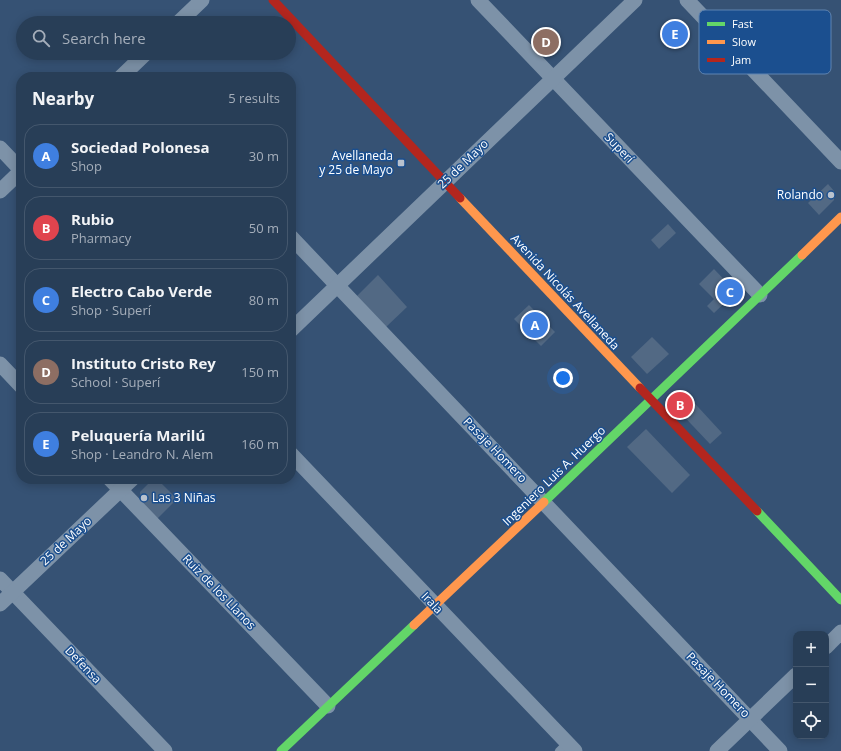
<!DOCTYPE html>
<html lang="en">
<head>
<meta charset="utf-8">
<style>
  body { margin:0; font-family:"Open Sans",sans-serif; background:#344961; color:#f1f3f6 }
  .controls { position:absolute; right:12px; bottom:12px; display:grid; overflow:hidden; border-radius:8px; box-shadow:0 2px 10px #0003 }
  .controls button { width:36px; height:36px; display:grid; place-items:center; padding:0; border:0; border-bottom:1px solid #44576d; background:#283e57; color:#f1f3f6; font:20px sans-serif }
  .you { position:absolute; left:563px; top:378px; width:14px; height:14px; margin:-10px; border:3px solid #fff; border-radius:50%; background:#1a73e8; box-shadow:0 0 0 6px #1a73e833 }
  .badge { display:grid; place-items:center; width:26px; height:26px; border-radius:50%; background:#b9c2ce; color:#fff; font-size:13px; font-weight:700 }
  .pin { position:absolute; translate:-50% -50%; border:2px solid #fff; box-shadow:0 1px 4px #0006 }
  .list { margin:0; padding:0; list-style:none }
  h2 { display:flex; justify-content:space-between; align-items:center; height:52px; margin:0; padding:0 16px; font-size:17px }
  h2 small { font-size:13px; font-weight:400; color:#a5aeba }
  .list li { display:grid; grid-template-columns:26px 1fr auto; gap:12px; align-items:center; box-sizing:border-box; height:64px; margin:0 8px 8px; padding:0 8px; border:1px solid #44576d; border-radius:16px }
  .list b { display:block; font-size:15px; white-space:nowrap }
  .list p { margin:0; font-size:13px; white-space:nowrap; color:#a5aeba }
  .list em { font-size:13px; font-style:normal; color:#a5aeba }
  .icon { flex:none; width:22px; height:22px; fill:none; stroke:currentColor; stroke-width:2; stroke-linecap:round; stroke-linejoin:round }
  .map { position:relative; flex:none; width:841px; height:751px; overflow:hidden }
  .search { position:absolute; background:#283e57; box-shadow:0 2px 10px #0003; left:16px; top:16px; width:280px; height:44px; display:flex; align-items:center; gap:10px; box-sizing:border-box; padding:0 14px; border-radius:22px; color:#a5aeba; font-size:15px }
  .panel { position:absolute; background:#283e57; box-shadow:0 2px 10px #0003; left:16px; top:72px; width:280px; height:412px; border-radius:16px }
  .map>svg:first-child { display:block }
</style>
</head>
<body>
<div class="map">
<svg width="841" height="751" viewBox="0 0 841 751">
  <rect width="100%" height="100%" fill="#365274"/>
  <g fill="#526984">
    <polygon points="828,184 834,191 834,200 819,215 808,203"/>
    <polygon points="668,224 676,233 659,249 651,240"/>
    <polygon points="714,269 736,292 714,313 707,306 714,299 699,284"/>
    <polygon points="378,275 407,307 386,327 357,296"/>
    <polygon points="529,305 555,332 541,346 514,319"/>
    <polygon points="652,337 669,354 647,374 631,357"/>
    <polygon points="687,395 722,433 710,444 675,407"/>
    <polygon points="646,429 690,475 672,493 627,447"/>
    <polygon points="153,479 157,479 177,499 155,521 141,507 140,492"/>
  </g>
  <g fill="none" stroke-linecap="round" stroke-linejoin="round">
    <polyline stroke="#7d92a8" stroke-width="8" points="559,751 567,743"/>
    <g stroke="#7d92a8" stroke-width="15">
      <polyline points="478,0 760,295"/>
      <polyline points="687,0 841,162"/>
      <polyline points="178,23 202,0"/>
      <polyline points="121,77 146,53"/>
      <polyline points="0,148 21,170"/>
      <polyline points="0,191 21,171"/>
      <polyline points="291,237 780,751"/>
      <polyline points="291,330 635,0"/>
      <polyline points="0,364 21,386"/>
      <polyline points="291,454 575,751"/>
      <polyline points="110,479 328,706"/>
      <polyline points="0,579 165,751"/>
      <polyline points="0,604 132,479"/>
      <polyline points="826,647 841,632"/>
      <polyline points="717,751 796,675"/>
    </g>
    <g stroke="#63d668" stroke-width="9">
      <polyline points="544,502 802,255"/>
      <polyline points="757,511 841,600"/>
      <polyline points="281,751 414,625"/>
    </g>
    <g stroke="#ff974d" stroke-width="9">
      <polyline points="460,198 640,388"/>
      <polyline points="802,255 841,217"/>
      <polyline points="414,625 544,502"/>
    </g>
    <g stroke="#b3261e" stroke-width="9">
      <polyline points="273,0 460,198"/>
      <polyline points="640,388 757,511"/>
    </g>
  </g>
  <g fill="#b9c2ce" stroke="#1b4f8f" stroke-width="1.5">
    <rect x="397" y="159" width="8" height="8" rx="2"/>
    <circle cx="831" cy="195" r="4"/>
    <circle cx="144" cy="498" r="4"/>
  </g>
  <g text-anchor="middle" stroke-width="3" stroke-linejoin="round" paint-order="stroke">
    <g font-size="12" fill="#fff" stroke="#1b4f8f">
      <text transform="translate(619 148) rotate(46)" y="4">Superí</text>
      <text transform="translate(463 164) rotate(-44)" y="4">25 de Mayo</text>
      <text transform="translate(565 292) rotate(47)" y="4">Avenida Nicolás Avellaneda</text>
      <text transform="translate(495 450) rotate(46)" y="4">Pasaje Homero</text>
      <text transform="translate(554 476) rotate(-44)" y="4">Ingeniero Luis A. Huergo</text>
      <text transform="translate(66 541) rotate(-43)" y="4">25 de Mayo</text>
      <text transform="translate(219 592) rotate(46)" y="4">Ruiz de los Llanos</text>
      <text transform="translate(432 603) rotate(46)" y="4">Irala</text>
      <text transform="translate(83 665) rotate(46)" y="4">Defensa</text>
      <text transform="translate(718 685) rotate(46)" y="4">Pasaje Homero</text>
    </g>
    <g font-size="12" fill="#fff" stroke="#1b4f8f" text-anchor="end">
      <text x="393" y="160">Avellaneda<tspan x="393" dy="14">y 25 de Mayo</tspan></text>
      <text x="823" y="199">Rolando</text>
      <text x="152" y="502" text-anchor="start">Las 3 Niñas</text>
    </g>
  </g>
  <rect x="699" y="10" width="132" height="64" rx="6" fill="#1b4f8f" stroke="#5f84b1" stroke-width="1"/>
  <rect x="707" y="22" width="18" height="4" fill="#63d668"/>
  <rect x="707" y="40" width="18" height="4" fill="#ff974d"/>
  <rect x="707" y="58" width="18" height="4" fill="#b3261e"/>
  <g font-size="11" fill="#fff">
    <text x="732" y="28">Fast</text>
    <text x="732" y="46">Slow</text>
    <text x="732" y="64">Jam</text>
  </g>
</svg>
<div class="controls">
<button>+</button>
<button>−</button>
<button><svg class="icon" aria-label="locate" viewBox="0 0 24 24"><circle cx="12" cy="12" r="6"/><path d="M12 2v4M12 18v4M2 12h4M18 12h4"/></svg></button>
</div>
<div class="you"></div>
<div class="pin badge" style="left:535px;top:325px;background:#3f7fe0">A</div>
<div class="pin badge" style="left:680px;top:405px;background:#e0444e">B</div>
<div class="pin badge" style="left:730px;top:292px;background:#3f7fe0">C</div>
<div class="pin badge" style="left:546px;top:42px;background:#8d6e63">D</div>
<div class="pin badge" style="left:675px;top:34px;background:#3f7fe0">E</div>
<div class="search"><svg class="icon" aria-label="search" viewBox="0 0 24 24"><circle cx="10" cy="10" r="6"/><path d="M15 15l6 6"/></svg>Search here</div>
<section class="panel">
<h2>Nearby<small>5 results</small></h2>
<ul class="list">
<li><span class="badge" style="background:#3f7fe0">A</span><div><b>Sociedad Polonesa</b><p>Shop</p></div><em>30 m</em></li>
<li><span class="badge" style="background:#e0444e">B</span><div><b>Rubio</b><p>Pharmacy</p></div><em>50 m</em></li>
<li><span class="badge" style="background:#3f7fe0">C</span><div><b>Electro Cabo Verde</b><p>Shop · Superí</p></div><em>80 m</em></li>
<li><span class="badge" style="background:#8d6e63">D</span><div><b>Instituto Cristo Rey</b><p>School · Superí</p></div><em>150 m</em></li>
<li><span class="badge" style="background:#3f7fe0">E</span><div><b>Peluquería Marilú</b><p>Shop · Leandro N. Alem</p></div><em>160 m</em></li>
</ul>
</section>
</div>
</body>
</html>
